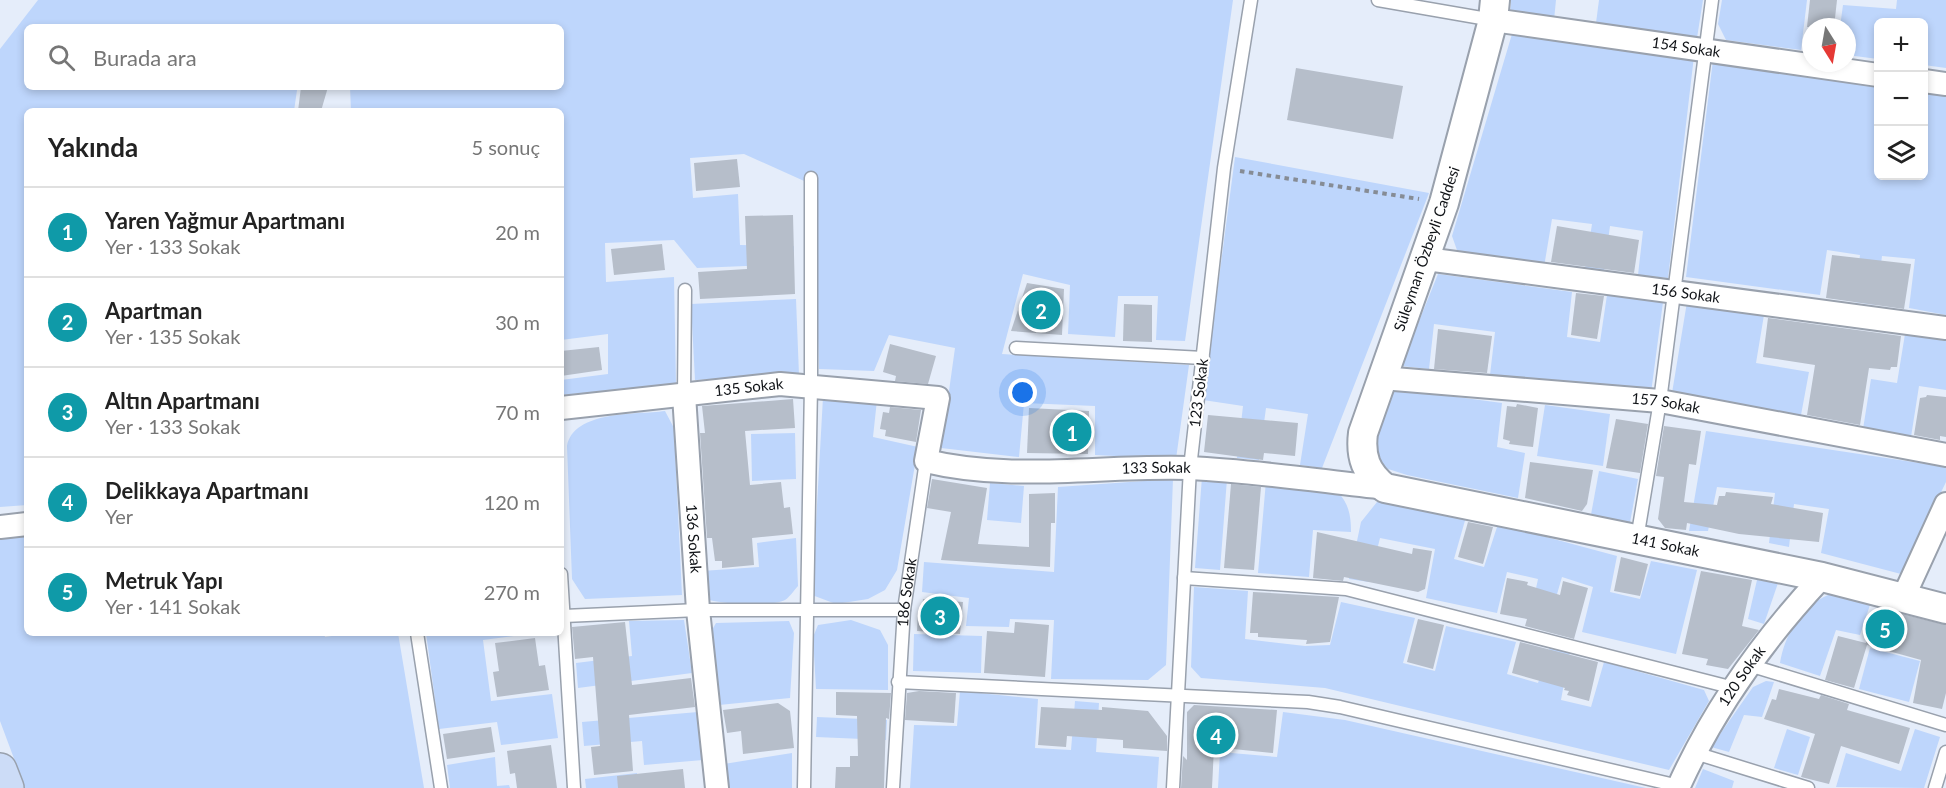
<!DOCTYPE html>
<html lang="tr">
<head>
<meta charset="utf-8">
<style>
  body { margin:0; font-family:Lato,sans-serif; background:#f2f2f2; color:#222 }
  .controls { position:absolute; right:18px; top:18px; display:grid; overflow:hidden; border-radius:9px; box-shadow:0 3px 9px #0003 }
  .controls button { width:54px; height:54px; display:grid; place-items:center; padding:0; border:0; border-bottom:2px solid #e0e0e0; background:#fff; color:#222; font:30px sans-serif }
  .compass { position:absolute; left:1802px; top:18px; width:54px; height:54px; border-radius:50%; background:#fff; box-shadow:0 3px 9px #0003; rotate:169deg }
  .you { position:absolute; left:1023px; top:393px; width:21px; height:21px; margin:-15px; border:4px solid #fff; border-radius:50%; background:#1a73e8; box-shadow:0 0 0 9px #1a73e833 }
  .badge { display:grid; place-items:center; width:39px; height:39px; border-radius:50%; background:#2f75e2; color:#fff; font-size:20px; font-weight:700 }
  .pin { position:absolute; translate:-50% -50%; border:3px solid #fff; box-shadow:0 2px 6px #0006 }
  .list { margin:0; padding:0; list-style:none }
  h2 { display:flex; justify-content:space-between; align-items:center; height:78px; margin:0; padding:0 24px; font-size:26px }
  h2 small { font-size:20px; font-weight:400; color:#767676 }
  .list li { display:grid; grid-template-columns:39px 1fr auto; gap:18px; align-items:center; box-sizing:border-box; height:90px; padding:0 24px; border-top:2px solid #e0e0e0 }
  .list b { display:block; font-size:22px; white-space:nowrap }
  .list p { margin:0; font-size:20px; white-space:nowrap; color:#767676 }
  .list em { font-size:20px; font-style:normal; color:#767676 }
  .icon { flex:none; width:33px; height:33px; fill:none; stroke:currentColor; stroke-width:2; stroke-linecap:round; stroke-linejoin:round }
  .map { position:relative; flex:none; width:1946px; height:788px; overflow:hidden }
  .search { position:absolute; background:#fff; box-shadow:0 3px 9px #0003; left:24px; top:24px; width:540px; height:66px; display:flex; align-items:center; gap:15px; box-sizing:border-box; padding:0 21px; border-radius:9px; color:#767676; font-size:22px }
  .panel { position:absolute; background:#fff; box-shadow:0 3px 9px #0003; left:24px; top:108px; width:540px; height:528px; border-radius:9px }
  .map>svg:first-child { display:block }
</style>
</head>
<body>
<div class="map">
<svg width="1946" height="788" viewBox="0 0 1946 788">
  <rect width="100%" height="100%" fill="#e5edfa"/>
  <g fill="#bed6fc">
    <polygon points="38,0 1233,0 1185,341 1156,340 1158,296 1118,296 1115,337 1068,334 1070,285 1023,274 1002,354 1189,365 1176,459 1095,455 1095,406 1024,403 1019,457 941,448 955,348 889,335 874,371 819,369 813,185 744,154 690,158 693,198 738,194 740,245 794,246 794,264 697,268 674,240 605,243 606,282 674,277 676,385 561,395 561,380 608,374 608,334 561,340 561,111 351,111 350,87 561,87 561,27 27,27 27,87 237,87 238,90 297,90 294,111 27,111 27,505 0,507 0,49"/>
    <polygon points="1511,0 1556,0 1554,20 1510,15"/>
    <polygon points="1599,0 1703,0 1697,38 1596,23"/>
    <polygon points="1722,0 1807,0 1801,50 1726,40 1718,24"/>
    <polygon points="1897,0 1946,0 1946,68 1924,65 1924,22 1878,22 1878,59 1847,55 1847,27 1840,27 1843,5 1896,9"/>
    <polygon points="1512,34 1694,56 1668,278 1638,275 1643,231 1610,226 1604,271 1585,269 1592,224 1552,219 1544,267 1458,253 1452,236"/>
    <polygon points="1713,60 1878,83 1878,176 1924,176 1924,89 1946,92 1946,315 1909,308 1915,259 1882,256 1876,305 1854,302 1860,255 1827,250 1820,295 1686,277"/>
    <polygon points="1235,157 1429,193 1322,468 1300,465 1308,414 1266,408 1259,460 1237,458 1243,406 1203,400"/>
    <polygon points="1438,274 1572,292 1567,337 1600,342 1607,295 1663,302 1651,393 1490,375 1495,332 1434,324 1429,369 1401,366"/>
    <polygon points="796,299 799,375 695,380 691,304"/>
    <polygon points="1687,302 1764,315 1756,363 1809,372 1801,415 1672,393"/>
    <polygon points="1905,334 1946,341 1946,390 1919,386 1911,437 1863,429 1871,379 1897,383"/>
    <polygon points="1390,388 1502,403 1497,447 1525,453 1518,498 1407,475 1385,468 1370,445"/>
    <polygon points="823,397 877,400 873,437 918,447 897,570 885,590 868,599 836,604 812,595"/>
    <polygon points="1545,405 1610,414 1603,466 1537,456"/>
    <path d="M 665,411 L 674,428 L 682,595 L 585,599 L 572,579 L 567,446 C 574,410 636,415 665,411 Z"/>
    <polygon points="1706,431 1946,467 1946,482 1901,574 1821,553 1829,509 1794,504 1789,547 1769,543 1775,493 1717,487 1708,531 1689,531"/>
    <polygon points="795,433 796,479 752,481 751,434"/>
    <polygon points="1599,471 1638,479 1629,528 1590,520"/>
    <polygon points="1202,477 1227,479 1220,570 1195,568"/>
    <polygon points="1173,479 1166,665 1148,680 1051,679 1054,620 1010,619 1009,627 966,626 969,598 922,592 924,562 1054,572 1058,487"/>
    <path d="M 1266,481 L 1337,491 C 1349,504 1351,515 1351,532 L 1313,530 L 1309,577 L 1258,573 Z"/>
    <polygon points="990,483 1024,486 1021,523 987,520"/>
    <polygon points="1385,500 1466,517 1454,559 1484,567 1498,524 1617,556 1610,592 1640,599 1651,561 1697,570 1676,654 1582,632 1593,587 1562,577 1548,625 1529,621 1538,579 1507,572 1497,613 1426,598 1435,549 1380,538 1369,582 1349,579 1361,522 1377,502"/>
    <polygon points="27,535 27,633 324,633 325,637 352,633 398,633 424,788 25,788 0,721 0,539"/>
    <path d="M 796,538 L 798,586 C 794,590 790,597 785,600 C 772,607 723,604 709,600 L 702,571 L 759,567 L 757,543 Z"/>
    <polygon points="1757,580 1778,583 1764,624 1748,619"/>
    <polygon points="1194,587 1248,591 1245,639 1305,646 1330,645 1341,602 1415,618 1403,663 1435,671 1446,626 1516,642 1507,674 1538,683 1550,647 1570,651 1561,700 1591,707 1604,662 1704,690 1709,701 1669,770 1325,688 1201,678 1191,667"/>
    <path d="M 1828,595 L 1854,595 L 1871,602 L 1860,635 L 1836,630 L 1820,676 L 1780,663 C 1785,635 1800,607 1828,595 Z"/>
    <polygon points="684,620 692,673 578,688 576,663 632,656 629,621"/>
    <polygon points="851,620 880,630 888,645 888,690 816,689 813,637 818,625"/>
    <polygon points="789,621 794,633 790,698 719,705 708,637 716,623"/>
    <polygon points="426,633 537,633 483,640 491,701 552,694 558,738 501,745 497,722 439,729"/>
    <polygon points="914,634 982,636 981,673 913,671"/>
    <polygon points="1870,648 1920,661 1909,702 1859,689"/>
    <polygon points="1766,681 1774,682 1762,717 1744,715 1729,752 1711,747 1753,687"/>
    <polygon points="960,691 1038,699 1035,748 1071,750 1075,701 1099,703 1096,752 1159,757 1157,788 910,788 914,725 957,726"/>
    <polygon points="698,712 703,760 644,765 642,741 584,746 582,722"/>
    <polygon points="1283,712 1345,720 1646,788 1218,788 1220,752 1277,757"/>
    <polygon points="817,717 887,720 886,740 816,737"/>
    <polygon points="1787,729 1810,737 1798,775 1774,768"/>
    <polygon points="1915,729 1940,737 1924,788 1836,787 1846,753 1901,771"/>
    <polygon points="792,753 792,788 726,788 724,764"/>
    <polygon points="495,757 497,786 509,785 510,788 450,788 447,765"/>
    <polygon points="1703,769 1734,781 1732,788 1695,788"/>
    <polygon points="637,773 639,788 586,788 585,779"/>
  </g>
  <g fill="#b6beca">
    <polygon points="1810,0 1837,0 1834,27 1807,27"/>
    <polygon points="1296,68 1403,86 1393,139 1287,120"/>
    <polygon points="301,87 328,87 321,111 298,111"/>
    <polygon points="737,159 740,187 696,191 694,163"/>
    <polygon points="793,215 795,294 700,299 698,272 747,269 745,216"/>
    <polygon points="1557,226 1639,240 1634,273 1551,262"/>
    <polygon points="662,244 665,270 614,275 611,249"/>
    <polygon points="1832,255 1911,264 1904,309 1826,298"/>
    <polygon points="1027,283 1064,289 1062,335 1011,331"/>
    <polygon points="1576,293 1604,296 1597,339 1571,335"/>
    <polygon points="1124,304 1152,305 1152,342 1123,341"/>
    <polygon points="1768,318 1901,336 1897,367 1891,367 1890,370 1869,368 1860,425 1807,415 1815,365 1763,357"/>
    <polygon points="1438,329 1492,336 1487,373 1434,369"/>
    <polygon points="890,344 936,356 928,384 895,381 896,376 883,372"/>
    <polygon points="599,347 602,370 561,376 561,351"/>
    <polygon points="1927,395 1946,397 1946,437 1940,436 1940,440 1914,435 1920,398 1926,397"/>
    <polygon points="793,399 795,428 745,431 750,485 781,482 784,508 790,507 793,534 752,538 754,565 722,568 722,561 715,561 712,538 707,538 700,433 705,433 702,406"/>
    <polygon points="1517,404 1538,408 1533,447 1509,444 1510,441 1503,439 1507,406 1516,407"/>
    <polygon points="890,407 921,410 916,442 885,436 886,430 880,429 883,412 889,413"/>
    <polygon points="1029,408 1089,411 1088,454 1027,453"/>
    <polygon points="1208,415 1298,423 1295,456 1264,453 1263,460 1204,452"/>
    <polygon points="1616,419 1648,424 1640,473 1606,468"/>
    <polygon points="1664,426 1701,431 1696,465 1689,464 1684,502 1717,505 1719,496 1725,496 1726,492 1773,497 1771,504 1823,513 1819,542 1739,534 1687,523 1686,530 1665,528 1658,519 1664,477 1656,476"/>
    <polygon points="1530,462 1593,470 1587,504 1582,511 1525,498"/>
    <polygon points="932,479 987,488 978,544 1029,547 1029,494 1055,493 1055,523 1051,523 1050,567 941,560 951,512 927,508"/>
    <polygon points="1231,484 1261,487 1254,570 1224,568"/>
    <polygon points="1468,522 1493,527 1483,564 1458,557"/>
    <polygon points="1317,532 1412,554 1413,548 1432,551 1425,589 1418,592 1344,577 1343,581 1313,578"/>
    <polygon points="1621,557 1648,564 1640,596 1614,591"/>
    <polygon points="1701,571 1752,580 1742,626 1759,630 1728,669 1706,665 1708,659 1682,654"/>
    <polygon points="1507,578 1528,582 1527,585 1560,595 1563,581 1588,588 1574,639 1525,626 1527,619 1500,614"/>
    <polygon points="1253,592 1339,597 1330,642 1306,644 1307,640 1258,637 1258,633 1250,633"/>
    <polygon points="923,599 963,602 960,634 917,631 918,611 922,612"/>
    <polygon points="1882,609 1946,625 1946,693 1942,709 1913,703 1921,660 1867,645 1854,688 1825,680 1838,636 1866,643 1869,619 1879,623"/>
    <polygon points="1418,619 1444,625 1433,669 1407,662"/>
    <polygon points="625,622 632,685 691,678 695,707 629,715 633,771 594,775 591,747 600,746 593,657 575,659 572,627"/>
    <polygon points="1015,622 1049,625 1045,677 984,673 987,631 1014,633"/>
    <polygon points="535,638 539,666 545,665 549,690 497,697 493,672 499,671 495,643"/>
    <polygon points="1520,642 1598,662 1589,701 1567,695 1569,691 1564,690 1565,688 1512,673"/>
    <polygon points="1779,689 1819,699 1821,695 1849,704 1847,710 1910,728 1899,764 1841,746 1829,784 1801,777 1815,734 1764,719 1772,699 1776,700"/>
    <polygon points="919,691 956,693 954,723 905,720 907,693"/>
    <polygon points="836,692 891,693 889,719 886,718 884,788 835,788 836,767 850,767 850,756 858,756 857,716 836,715"/>
    <polygon points="778,703 790,711 794,748 743,754 741,731 727,733 723,710"/>
    <polygon points="1194,705 1277,710 1273,753 1214,747 1212,788 1181,788 1183,756 1187,760 1187,712"/>
    <polygon points="1041,707 1102,710 1102,707 1148,711 1167,736 1167,751 1123,748 1123,740 1067,736 1066,747 1038,745"/>
    <polygon points="491,727 495,752 447,759 443,734"/>
    <polygon points="551,745 557,788 517,788 515,773 510,774 507,751"/>
    <polygon points="683,769 685,788 618,788 617,776"/>
  </g>
  <g fill="none" stroke-linecap="round" stroke-linejoin="round">
    <g stroke="#99a1ad" stroke-width="15">
      <g id="service">
        <polyline points="1378,0 1493,20"/>
        <polyline points="1016,348 1203,358"/>
        <polyline points="684,395 685,290"/>
        <polyline points="1637,539 1660,401 1712,0"/>
        <polyline points="561,574 574,788"/>
        <polyline points="1184,578 1346,589 1734,688"/>
        <polyline points="564,616 698,610 904,610"/>
        <polyline points="417,633 441,788"/>
        <polyline points="1749,665 1946,725"/>
        <polyline points="898,682 1308,702 1340,707 1679,786"/>
        <polyline points="1695,753 1808,788"/>
        <polyline points="804,788 811,385 811,178"/>
        <path id="s1" d="M 893,788 L 904,610 L 926,461"/>
        <polyline points="1173,788 1190,468 1224,168 1251,0"/>
        <polyline points="1935,788 1946,752"/>
      </g>
    </g>
    <g stroke="#99a1ad" stroke-width="26">
      <g id="minor">
        <path id="s2" d="M 1493,20 L 1878,75"/>
        <polyline points="1924,81 1946,84"/>
        <path id="s3" d="M 1426,259 L 1946,328"/>
        <path id="s4" d="M 1382,378 L 1660,401 L 1946,455"/>
        <path id="s5" d="M 684,395 L 698,610 L 717,788"/>
        <path id="s6" d="M 561,408 L 780,384 L 938,398 L 926,461 C 1012,482 1102,465 1190,468 C 1254,471 1320,481 1385,488"/>
        <polyline points="0,527 27,524"/>
        <polyline points="1903,598 1946,504"/>
        <path id="s7" d="M 1678,788 C 1713,710 1764,639 1822,577"/>
      </g>
    </g>
    <g stroke="#99a1ad" stroke-width="32">
      <g id="tertiary">
        <path id="s8" d="M 1495,0 L 1493,20 L 1444,203 L 1363,433 C 1360,457 1366,473 1385,488 L 1822,577 L 1946,609"/>
      </g>
    </g>
    <g stroke="#99a1ad" stroke-width="36">
      <polyline id="secondary" points="0,770 7,788"/>
    </g>
    <polyline stroke="#868c95" stroke-width="4" stroke-dasharray="4.5 4.5" stroke-linecap="butt" points="1240,171 1419,199"/>
    <use href="#service" stroke="#fff" stroke-width="12"/>
    <use href="#minor" stroke="#fff" stroke-width="22"/>
    <use href="#tertiary" stroke="#fff" stroke-width="28"/>
    <use href="#secondary" stroke="#ccdcf7" stroke-width="33"/>
  </g>
  <g text-anchor="middle" stroke-width="4.5" stroke-linejoin="round" paint-order="stroke">
    <g font-size="15" fill="#101317" stroke="#fff">
      <text dy="5" stroke="none"><textPath href="#s2" startOffset="195">154 Sokak</textPath></text>
      <text transform="translate(1427 249) rotate(-71)" y="5">Süleyman Özbeyli Caddesi</text>
      <text dy="5" stroke="none"><textPath href="#s3" startOffset="262">156 Sokak</textPath></text>
      <text dy="5" stroke="none"><textPath href="#s6" startOffset="189">135 Sokak</textPath></text>
      <text transform="translate(1199 393) rotate(-83)" y="5">123 Sokak</text>
      <text dy="5" stroke="none"><textPath href="#s4" startOffset="285">157 Sokak</textPath></text>
      <text dy="5" stroke="none"><textPath href="#s6" startOffset="674">133 Sokak</textPath></text>
      <text dy="5" stroke="none"><textPath href="#s5" startOffset="144">136 Sokak</textPath></text>
      <text dy="5" stroke="none"><textPath href="#s8" startOffset="802">141 Sokak</textPath></text>
      <text dy="5" stroke="none"><textPath href="#s1" startOffset="196">186 Sokak</textPath></text>
      <text dy="5" stroke="none"><textPath href="#s7" startOffset="129">120 Sokak</textPath></text>
    </g>
  </g>
</svg>
<div class="controls">
<button>+</button>
<button>−</button>
<button><svg class="icon" aria-label="layers" viewBox="0 0 24 24"><path d="M12 4l9 5-9 5-9-5zM3 14l9 5 9-5"/></svg></button>
</div>
<svg class="compass" viewBox="-18 -18 36 36"><path d="M0-13l5 13h-10z" fill="#e53935"/><path d="M0 13l5-13h-10z" fill="#767676"/></svg>
<div class="you"></div>
<div class="pin badge" style="left:1072px;top:432px;background:#0f9aa8">1</div>
<div class="pin badge" style="left:1041px;top:310px;background:#0f9aa8">2</div>
<div class="pin badge" style="left:940px;top:616px;background:#0f9aa8">3</div>
<div class="pin badge" style="left:1216px;top:735px;background:#0f9aa8">4</div>
<div class="pin badge" style="left:1885px;top:629px;background:#0f9aa8">5</div>
<div class="search"><svg class="icon" aria-label="search" viewBox="0 0 24 24"><circle cx="10" cy="10" r="6"/><path d="M15 15l6 6"/></svg>Burada ara</div>
<section class="panel">
<h2>Yakında<small>5 sonuç</small></h2>
<ul class="list">
<li><span class="badge" style="background:#0f9aa8">1</span><div><b>Yaren Yağmur Apartmanı</b><p>Yer · 133 Sokak</p></div><em>20 m</em></li>
<li><span class="badge" style="background:#0f9aa8">2</span><div><b>Apartman</b><p>Yer · 135 Sokak</p></div><em>30 m</em></li>
<li><span class="badge" style="background:#0f9aa8">3</span><div><b>Altın Apartmanı</b><p>Yer · 133 Sokak</p></div><em>70 m</em></li>
<li><span class="badge" style="background:#0f9aa8">4</span><div><b>Delikkaya Apartmanı</b><p>Yer</p></div><em>120 m</em></li>
<li><span class="badge" style="background:#0f9aa8">5</span><div><b>Metruk Yapı</b><p>Yer · 141 Sokak</p></div><em>270 m</em></li>
</ul>
</section>
</div>
</body>
</html>
